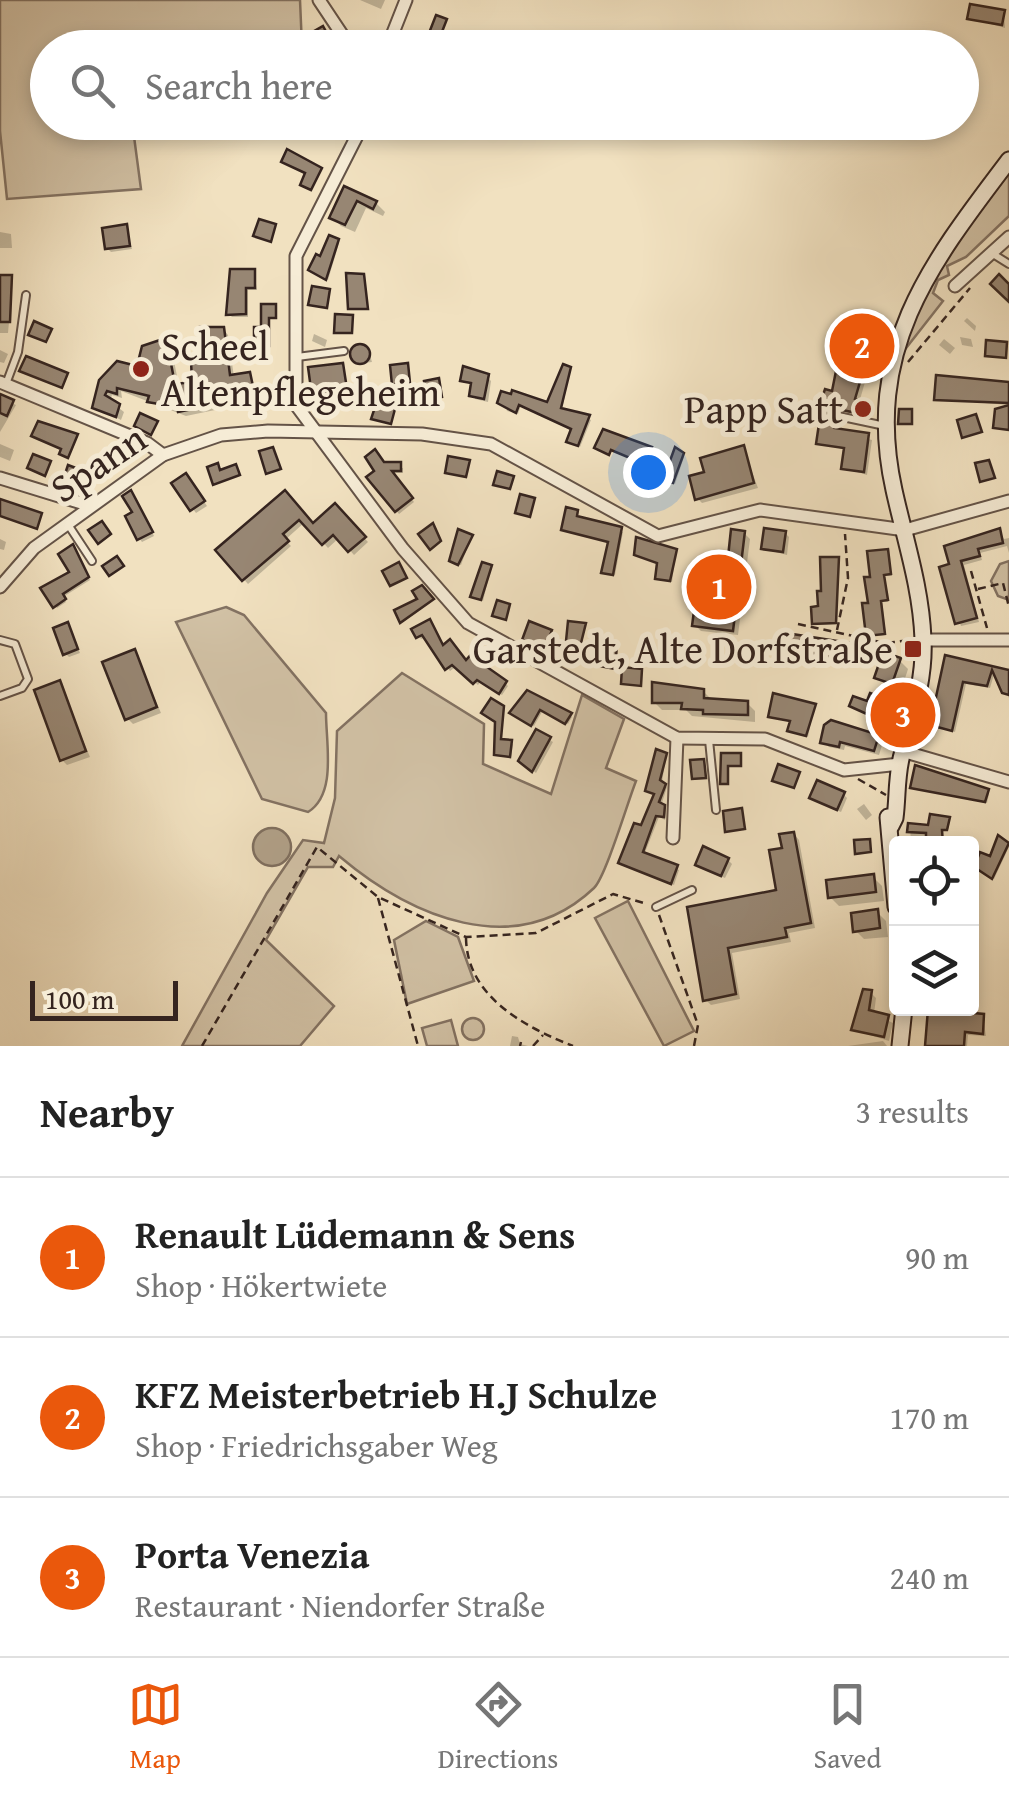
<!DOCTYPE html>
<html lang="en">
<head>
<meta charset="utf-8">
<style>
  body { margin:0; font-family:"Gentium Book Plus",serif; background:#f2f2f2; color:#222 }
  .controls { position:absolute; right:30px; bottom:30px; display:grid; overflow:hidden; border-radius:10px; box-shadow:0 5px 15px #0003 }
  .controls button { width:90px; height:90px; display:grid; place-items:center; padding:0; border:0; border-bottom:2px solid #e0e0e0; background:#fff; color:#222; font:50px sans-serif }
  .scale { position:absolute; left:30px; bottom:25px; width:148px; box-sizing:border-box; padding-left:10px; border:5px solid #35241f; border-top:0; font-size:28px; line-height:35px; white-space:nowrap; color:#35241f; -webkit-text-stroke:8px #f6ecd6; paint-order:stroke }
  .you { position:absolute; left:648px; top:472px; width:35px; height:35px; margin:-25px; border:8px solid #fff; border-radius:50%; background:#1a73e8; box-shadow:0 0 0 15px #1a73e833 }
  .badge { display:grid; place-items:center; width:65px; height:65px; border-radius:50%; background:#ea580c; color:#fff; font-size:32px; font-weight:700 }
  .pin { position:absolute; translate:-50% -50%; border:5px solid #fff; box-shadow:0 2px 10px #0006 }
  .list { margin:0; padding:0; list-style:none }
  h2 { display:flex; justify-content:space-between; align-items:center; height:130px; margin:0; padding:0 40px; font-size:42px }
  h2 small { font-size:32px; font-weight:400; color:#767676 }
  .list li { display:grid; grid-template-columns:65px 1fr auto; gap:30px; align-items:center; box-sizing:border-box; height:160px; padding:0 40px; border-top:2px solid #e0e0e0 }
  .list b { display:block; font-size:38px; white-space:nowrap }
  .list p { margin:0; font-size:32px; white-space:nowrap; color:#767676 }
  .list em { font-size:32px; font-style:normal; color:#767676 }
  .icon { flex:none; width:55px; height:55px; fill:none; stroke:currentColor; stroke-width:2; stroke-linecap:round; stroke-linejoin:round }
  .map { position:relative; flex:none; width:1009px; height:1046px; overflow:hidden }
  .search { position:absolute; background:#fff; box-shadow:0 5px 15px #0003; left:30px; right:30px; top:30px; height:110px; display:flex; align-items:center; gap:25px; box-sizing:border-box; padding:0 35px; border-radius:55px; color:#767676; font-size:38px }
  .sheet { height:610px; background:#fff }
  nav { display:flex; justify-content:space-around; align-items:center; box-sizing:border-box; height:140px; border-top:2px solid #e0e0e0; background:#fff; font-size:28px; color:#767676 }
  nav a { display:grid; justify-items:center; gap:5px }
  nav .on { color:#ea580c }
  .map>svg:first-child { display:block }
</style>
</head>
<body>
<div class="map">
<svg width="1009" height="1046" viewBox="0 0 1009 1046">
  <rect width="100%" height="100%" fill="#f1e1c0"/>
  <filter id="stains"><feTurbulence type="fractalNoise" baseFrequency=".002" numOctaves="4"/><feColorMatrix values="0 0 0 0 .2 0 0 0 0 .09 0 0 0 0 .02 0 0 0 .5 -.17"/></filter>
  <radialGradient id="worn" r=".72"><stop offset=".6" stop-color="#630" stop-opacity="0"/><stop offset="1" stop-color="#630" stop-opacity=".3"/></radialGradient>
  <g fill="#d1c1a5" stroke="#837262" stroke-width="2.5">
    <polygon points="0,0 300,0 302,47 48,48 48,122 304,125 133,129 141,189 7,199 0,131"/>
    <polygon points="1009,168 1009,216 966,257 947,266 949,275 938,280 933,293 943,301 903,352 922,291"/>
    <polygon points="1009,561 1009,600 998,596 991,581 1000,564"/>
    <path d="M 226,607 L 244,615 L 326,713 C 326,744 337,794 308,812 L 262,799 L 176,622 Z"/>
    <path d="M 402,673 L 484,724 L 483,764 L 551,794 L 582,695 L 624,719 L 606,768 L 636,781 C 628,801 606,876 594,888 C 515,963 410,916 339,856 L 333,867 L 308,867 L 266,940 L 334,1006 L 300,1046 L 182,1046 L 267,893 L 303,840 L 324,843 L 335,798 L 337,731 Z"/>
    <polygon points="628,901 694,1031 664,1046 595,918"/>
    <polygon points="426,921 458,937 474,981 407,1004 394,940"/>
    <circle cx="473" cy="1029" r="11"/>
    <polygon points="451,1020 458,1046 427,1046 422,1028"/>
  </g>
  <g fill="#b1a189" stroke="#7f6f5f" stroke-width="2.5">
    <polygon points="123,447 132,453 131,461 111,472 104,471 101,467 108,455"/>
    <circle cx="272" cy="847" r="19"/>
  </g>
  <g fill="#0003">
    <polygon points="360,0 385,0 381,9"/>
    <polygon points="1004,13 1005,28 970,18"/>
    <polygon points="331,122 342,127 339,134 328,128"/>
    <polygon points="387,122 401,122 399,129"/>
    <polygon points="345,189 376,203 385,212 383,216 366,208 355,232 341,226 332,217"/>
    <polygon points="126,227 132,249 111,252 107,248"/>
    <polygon points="0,232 11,234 12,248 0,248"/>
    <polygon points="337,241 339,243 328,280 313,271"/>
    <polygon points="254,271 257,290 248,290 248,317 232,317 229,314"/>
    <polygon points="0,278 13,279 8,333 0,333"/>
    <polygon points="967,318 976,326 975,331 964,321"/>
    <polygon points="223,329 228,335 234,377 249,375 259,401 186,416 121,391 122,398 112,395 110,401 124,412 121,420 95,407 101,381 139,368 166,341 171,346 179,386 194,384"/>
    <polygon points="874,333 878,337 859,403 872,410 870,418 844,412 834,421 837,431 872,440 867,475 844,468 846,450 819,443 822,420 819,416"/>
    <polygon points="314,334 327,340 325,347 312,341"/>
    <polygon points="960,337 971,339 973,347 962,345"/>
    <polygon points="944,339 955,348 950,354 939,345"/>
    <polygon points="368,348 372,362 355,364 353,350"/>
    <polygon points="0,350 8,354 4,363 0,362"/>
    <polygon points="342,366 349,392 334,394 335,405 319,407 315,403"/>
    <polygon points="570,370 562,410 591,420 580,447 571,443 574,430 521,405 518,414 507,411 503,394 548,405"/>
    <polygon points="487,377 491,381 488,402 475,399 473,386 463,380"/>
    <polygon points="1009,384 1009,405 936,399"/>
    <polygon points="0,398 16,405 0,432"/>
    <polygon points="0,444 14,450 10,461 0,457"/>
    <polygon points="743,448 758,488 702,503 697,498 707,474"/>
    <polygon points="676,451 684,457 675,484 668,481"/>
    <polygon points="384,465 403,468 403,473 391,473 414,502 399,514 370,478"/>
    <polygon points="189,480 207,506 196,513 174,483"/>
    <polygon points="284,494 313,526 335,506 368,542 354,555 339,538 328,548 305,522 285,540 291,546 248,584 219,551"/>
    <polygon points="134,496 154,536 142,542 139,538"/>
    <polygon points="577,512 578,519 623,532 615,575 604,572 610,543 564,530"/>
    <polygon points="999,531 1004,539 1009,538 1009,553 1007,546 980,553 982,560 964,565 979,622 961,626 942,569"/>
    <polygon points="744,533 750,539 738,635 701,631 695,625 728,579"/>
    <polygon points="785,533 789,537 787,555 764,549"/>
    <polygon points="471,537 461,565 454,563"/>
    <polygon points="0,539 6,542 4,550 0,549"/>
    <polygon points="74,549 90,580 63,597 66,602 57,608 44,589 72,572"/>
    <polygon points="676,551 672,582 660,580 657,578"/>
    <polygon points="887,551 892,576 885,576 888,602 882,602 886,635 871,637 873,579"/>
    <polygon points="838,559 837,624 816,625 814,623"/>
    <polygon points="491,568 483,601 475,598"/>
    <polygon points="430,622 444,647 450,643 466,663 475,654 482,660 478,664 505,683 508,686 502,695 481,681 478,685 457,666 450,671 426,637 421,639 415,630"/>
    <polygon points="68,625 80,653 69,657 65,653"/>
    <polygon points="585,626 582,645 616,648 617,670 579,662 579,643 568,640"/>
    <polygon points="134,652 161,713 133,724 127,718"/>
    <polygon points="947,658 1006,672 1009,668 1009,698 995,671 990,688 966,684 955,732 932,725"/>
    <polygon points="899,660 908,669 901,691 877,677"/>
    <polygon points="59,683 90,757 67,765 62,760"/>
    <polygon points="703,691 711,699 747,703 755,711 755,722 692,716 686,710 662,710 654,702"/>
    <polygon points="904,702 907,705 900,729 852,706 897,706"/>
    <polygon points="518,703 570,715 572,717 568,724 543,710 534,726 514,715"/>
    <polygon points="814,706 808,737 792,732 792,722 771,716"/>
    <polygon points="502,708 502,741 513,744 511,758 496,754"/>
    <polygon points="537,733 553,742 536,773 521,761"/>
    <polygon points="877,737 883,742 879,755 845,746 844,750 829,747 823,742"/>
    <polygon points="666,755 662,783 667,787 661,806 666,810 665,820 659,817 644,855 679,870 674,885 620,863 643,829"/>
    <polygon points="722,756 742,758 742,767 729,767 729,785 723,782"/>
    <polygon points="912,787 987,792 989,794 987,803"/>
    <polygon points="843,794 847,798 841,812 816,801"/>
    <polygon points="864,804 872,815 866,820 857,809"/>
    <polygon points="950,821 948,830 943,829 943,844 911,844 910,826 930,828"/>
    <polygon points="794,834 799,840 815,928 789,933 791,942 732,953 740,999 711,1005 705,999 690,909 779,892 785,850"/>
    <polygon points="1000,838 1009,847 994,879 977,867 991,859"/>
    <polygon points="728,860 732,864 725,878 702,868"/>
    <polygon points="873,877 882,886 884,901 839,906 830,897"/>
    <polygon points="877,912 886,921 888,937 864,939 855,930"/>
    <polygon points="871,993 876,998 874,1014 893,1023 889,1041 854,1030"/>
    <polygon points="983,1016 986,1036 968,1035 967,1046 927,1046"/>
    <polygon points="512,1036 518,1037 520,1044 528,1046 510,1046"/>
    <polygon points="883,1041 887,1046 848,1046"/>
  </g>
  <g fill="#978673" stroke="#35241f" stroke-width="2.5">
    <polygon points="970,4 1005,10 1002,25 967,19"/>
    <polygon points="436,15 447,19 440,37 429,33"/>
    <polygon points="323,26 335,48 317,48 309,34"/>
    <polygon points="287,149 322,168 311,190 300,185 305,173 281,162"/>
    <polygon points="344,186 377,201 373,209 357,201 345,225 329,218"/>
    <polygon points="259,219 276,224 271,242 253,236"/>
    <polygon points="127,224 130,246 105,249 102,228"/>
    <polygon points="329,235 339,239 326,280 308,270 316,254 320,256"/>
    <polygon points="230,269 255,269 255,288 246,288 246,314 226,315"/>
    <polygon points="346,273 364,274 368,309 348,309"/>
    <polygon points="999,274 1009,284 1009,302 990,284"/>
    <polygon points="0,275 12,275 10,322 0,322"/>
    <polygon points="312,286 330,289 327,308 308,305"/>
    <polygon points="261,304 276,304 276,318 269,318 269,346 254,346 254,327 261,327"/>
    <polygon points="335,314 353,315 352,333 334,333"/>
    <polygon points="34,321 52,329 46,342 28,335"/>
    <polygon points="857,326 875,331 855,399 869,404 866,415 837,409 831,417 834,428 869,433 864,472 841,469 844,448 816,444 820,417 816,416 825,389 832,391 836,371 845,373"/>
    <polygon points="200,327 224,327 230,375 250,372 255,396 178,412 177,407 147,402 149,396 117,388 117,394 107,391 105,395 120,404 116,417 92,408 99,380 117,361 137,366 142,346 166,338 175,384 192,382 191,361 201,362"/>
    <polygon points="986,340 1007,342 1006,358 985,356"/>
    <circle cx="360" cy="354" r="10"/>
    <polygon points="26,356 68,373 62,388 19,371"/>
    <polygon points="343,363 347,389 331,390 333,402 313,404 308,367"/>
    <polygon points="408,363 410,383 392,385 390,365"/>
    <polygon points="563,364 571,367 561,408 590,415 578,446 566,442 571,429 519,405 516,413 497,403 501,391 511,394 512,390 547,402"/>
    <polygon points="463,366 489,374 484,399 469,396 471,383 460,381"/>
    <polygon points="936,375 1009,382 1009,403 934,400"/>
    <polygon points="439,378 442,397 427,399 424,381"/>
    <polygon points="0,394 14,400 7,416 0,413"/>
    <polygon points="376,404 395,409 391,424 371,419"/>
    <polygon points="1009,405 1009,430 993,428 995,409"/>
    <polygon points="899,409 912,409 912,424 898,424"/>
    <polygon points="140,413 158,421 151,435 134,426"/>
    <polygon points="976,414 982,432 962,438 957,420"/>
    <polygon points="38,421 78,434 68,458 59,454 61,449 31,436"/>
    <polygon points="603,429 652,447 644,464 611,450 609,455 594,448"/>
    <polygon points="744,445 754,483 695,500 689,476 704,472 700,458"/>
    <polygon points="273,447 281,469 266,474 259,451"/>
    <polygon points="675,447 684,453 673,483 663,480"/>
    <polygon points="375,449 384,462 401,462 401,471 392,471 413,498 395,512 366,477 374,471 365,457"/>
    <polygon points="33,454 51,461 45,476 27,468"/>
    <polygon points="448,456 470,460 466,477 445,473"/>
    <polygon points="989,460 995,478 980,482 975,463"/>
    <polygon points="218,463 220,470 236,464 240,475 213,485 207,467"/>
    <polygon points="68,465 84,471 78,489 62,483"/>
    <polygon points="497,471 514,476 510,489 493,485"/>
    <polygon points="186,473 205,501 190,511 171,483"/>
    <polygon points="131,490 153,532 137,540 125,516 132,512 122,496"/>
    <polygon points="285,490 313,523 335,503 366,537 348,552 333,535 322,545 299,520 283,534 289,541 242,581 215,550"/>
    <polygon points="520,494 535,498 530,517 515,513"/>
    <polygon points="0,499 42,513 37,529 0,516"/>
    <polygon points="566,507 578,510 577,516 622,527 613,575 601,573 608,542 561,530"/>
    <polygon points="102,521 111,534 98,544 88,530"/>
    <polygon points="433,523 441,541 430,550 418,534"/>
    <polygon points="764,528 786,531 783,552 761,549"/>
    <polygon points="1000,528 1003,543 978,549 980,556 961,561 977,618 955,624 939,567 949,564 944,546"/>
    <polygon points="458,529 473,535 458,565 449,561"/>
    <polygon points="731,529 745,531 733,631 692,626 699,573 726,576"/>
    <polygon points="636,537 677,549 670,581 655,579 657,563 634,555"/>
    <polygon points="73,544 89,577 63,594 66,599 53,608 40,588 69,572 58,554"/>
    <polygon points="888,549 891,574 884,575 888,600 881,601 885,634 866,636 862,603 868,603 864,577 870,577 867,551"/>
    <polygon points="117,556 124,566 109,576 102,566"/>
    <polygon points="820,557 839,557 836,623 812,624 811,607 818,606 817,591 821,591"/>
    <polygon points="399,562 407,578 390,586 382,571"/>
    <polygon points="482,562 492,565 481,600 470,597"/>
    <polygon points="422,585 434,599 400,623 394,610 417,599 412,591"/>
    <polygon points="497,600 510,604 506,620 492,616"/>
    <polygon points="430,619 443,645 450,639 466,660 475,650 480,655 477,660 507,681 499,694 477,680 473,684 452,665 445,670 422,635 416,638 411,629"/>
    <polygon points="529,621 552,630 545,649 522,640"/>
    <polygon points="568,621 586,623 581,643 617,645 615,669 574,661 577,642 566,641"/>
    <polygon points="68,622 78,649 63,655 53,628"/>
    <polygon points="786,633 863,645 859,663 842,659 841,664 799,655 800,652 782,648"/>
    <polygon points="135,649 157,707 125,720 102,662"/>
    <polygon points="883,652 901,658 892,684 874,678"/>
    <polygon points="945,655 1009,670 1009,695 1002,693 992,670 987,686 963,682 952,731 930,725"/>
    <polygon points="622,667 642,669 641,686 621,684"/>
    <polygon points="60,680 86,751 60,761 34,690"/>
    <polygon points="652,682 704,689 704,698 748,701 748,715 703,714 703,710 681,709 682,703 652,703"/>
    <polygon points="527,690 572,713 565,724 540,710 531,726 509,713"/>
    <polygon points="773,693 816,704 806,736 787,731 790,721 768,717"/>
    <polygon points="870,693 896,703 898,697 905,700 898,728 849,706 853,696 867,701"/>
    <polygon points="491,698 504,706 501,739 512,740 510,757 494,755 495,722 481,713"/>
    <polygon points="831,720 879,735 874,751 840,742 839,747 820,743 824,725"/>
    <polygon points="536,729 551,737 532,772 518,761"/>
    <polygon points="656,749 667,753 660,780 666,784 659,802 665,805 664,817 656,816 643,852 678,865 671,884 618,863 634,823 641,825 654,794 645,791"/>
    <polygon points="721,753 741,753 741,766 728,766 728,784 720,784"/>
    <polygon points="704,759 706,778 692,779 690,760"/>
    <polygon points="778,764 800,772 794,788 772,781"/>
    <polygon points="915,765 989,789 985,802 910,788"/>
    <polygon points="817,780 845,792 837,810 809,798"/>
    <polygon points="742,808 745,829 725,832 723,811"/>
    <polygon points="930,814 950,817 947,830 942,830 943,844 926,844 926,833 907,832 908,823 928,825"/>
    <polygon points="794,832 811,923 785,928 787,937 728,948 736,994 703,1001 687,907 776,890 769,850 782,848 779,834"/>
    <polygon points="998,835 1009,843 992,879 974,867 980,852 990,856"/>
    <polygon points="870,839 871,852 855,854 854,840"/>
    <polygon points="703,846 729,858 721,876 695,865"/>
    <polygon points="874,874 876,892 828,898 826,880"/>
    <polygon points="878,909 880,928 853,932 851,913"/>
    <polygon points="863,989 872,990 869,1010 889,1015 884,1037 851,1030"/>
    <polygon points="928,1009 984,1014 983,1034 965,1032 964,1046 925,1046"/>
  </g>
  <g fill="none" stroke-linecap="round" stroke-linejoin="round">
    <g stroke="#645347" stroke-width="10">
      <g id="service">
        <polyline points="993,254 1009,264"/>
        <polyline points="297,357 344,351"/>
        <polyline points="6,384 18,352 26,295"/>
        <polyline points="838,416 885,426"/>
        <polyline points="67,523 92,561"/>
        <polyline points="0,640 15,644 28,679 22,688 0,696"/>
        <polyline points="709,740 716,810"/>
        <polyline points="656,907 692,890"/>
      </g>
    </g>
    <g stroke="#645347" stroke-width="15">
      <g id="minor">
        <polyline points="319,0 351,48"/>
        <polyline points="387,48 406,0"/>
        <polyline points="364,122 296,256 296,405 403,549 468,623 677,738 765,739 844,770 900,764"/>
        <polyline points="955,286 1009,237"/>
        <polyline points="0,382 147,443 163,455"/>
        <polyline points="0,478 88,505"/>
        <polyline points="0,587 34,548 163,455 221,435 268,431 422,434 491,444 658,536 760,510 905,530 1009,501"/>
        <polyline points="923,640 1009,640"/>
        <polyline points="902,751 1009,782"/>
        <polyline points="673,838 677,738"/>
      </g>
    </g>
    <g stroke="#35241f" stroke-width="19">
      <g id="secondary">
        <polyline points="888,817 896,907"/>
        <path d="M 891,826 L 895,818 C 898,796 896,773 903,751 C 913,714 925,678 923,639 C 921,587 905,540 894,490 C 863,350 930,264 1009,160"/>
        <polyline points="900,1046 904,1008"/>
      </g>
    </g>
    <g stroke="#35241f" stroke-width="2.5" stroke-dasharray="8 5" stroke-linecap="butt">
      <polyline points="908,362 970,288"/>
      <polyline points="971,571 987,628"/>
      <polyline points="978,589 1003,583 1009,607"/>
      <polyline points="798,624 885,643 912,640"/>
      <polyline points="837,630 848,578 845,534"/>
      <polyline points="858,779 886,795"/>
      <polyline points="378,898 418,1046"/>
      <polyline points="659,915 698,1025 694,1046"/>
      <path d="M 466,938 C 467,997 525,1027 573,1046"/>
      <polyline points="202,1046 317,847 378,897 466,937 536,933 613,894 647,904"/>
      <polyline points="520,1046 521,1042"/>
      <polyline points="533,1046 543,1035"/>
    </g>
    <use href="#service" stroke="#f6ecd6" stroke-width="6"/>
    <use href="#minor" stroke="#f6ecd6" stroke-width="11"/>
    <use href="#secondary" stroke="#f6ecd6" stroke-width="15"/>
  </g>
  <g fill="#8f2418" stroke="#f6ecd6" stroke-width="4">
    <circle cx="141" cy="369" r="10"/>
    <circle cx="863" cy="409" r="10"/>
    <rect x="903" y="639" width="20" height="20" rx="5"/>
  </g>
  <g text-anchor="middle" stroke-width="10" stroke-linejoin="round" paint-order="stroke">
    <g font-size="40" fill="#35241f" stroke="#f6ecd6" text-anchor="end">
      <text x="161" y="360" text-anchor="start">Scheel<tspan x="161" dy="46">Altenpflegeheim</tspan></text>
      <text x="843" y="423">Papp Satt</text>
      <text x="893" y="663">Garstedt, Alte Dorfstraße</text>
    </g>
    <g font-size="40" fill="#35241f" stroke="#f6ecd6">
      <text transform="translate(98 463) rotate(-34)" y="14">Spann</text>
    </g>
  </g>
  <rect width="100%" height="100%" filter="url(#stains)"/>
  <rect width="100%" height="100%" fill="url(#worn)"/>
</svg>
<div class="controls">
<button><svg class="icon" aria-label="locate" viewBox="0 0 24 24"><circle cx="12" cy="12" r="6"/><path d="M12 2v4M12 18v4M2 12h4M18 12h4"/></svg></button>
<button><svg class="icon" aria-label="layers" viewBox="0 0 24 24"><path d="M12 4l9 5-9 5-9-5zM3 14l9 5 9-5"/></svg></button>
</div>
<div class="scale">100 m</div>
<div class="you"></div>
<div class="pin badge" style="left:719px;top:587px">1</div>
<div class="pin badge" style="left:862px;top:346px">2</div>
<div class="pin badge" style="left:903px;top:715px">3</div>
<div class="search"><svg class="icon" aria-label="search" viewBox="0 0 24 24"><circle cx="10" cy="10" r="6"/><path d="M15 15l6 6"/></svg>Search here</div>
</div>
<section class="sheet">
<h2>Nearby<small>3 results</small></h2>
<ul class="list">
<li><span class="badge">1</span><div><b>Renault Lüdemann &amp; Sens</b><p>Shop · Hökertwiete</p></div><em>90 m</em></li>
<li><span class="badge">2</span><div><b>KFZ Meisterbetrieb H.J Schulze</b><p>Shop · Friedrichsgaber Weg</p></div><em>170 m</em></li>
<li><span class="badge">3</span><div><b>Porta Venezia</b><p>Restaurant · Niendorfer Straße</p></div><em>240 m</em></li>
</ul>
</section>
<nav>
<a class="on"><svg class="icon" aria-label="map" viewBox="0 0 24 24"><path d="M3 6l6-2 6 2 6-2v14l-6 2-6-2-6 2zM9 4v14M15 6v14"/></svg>Map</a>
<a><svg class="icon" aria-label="directions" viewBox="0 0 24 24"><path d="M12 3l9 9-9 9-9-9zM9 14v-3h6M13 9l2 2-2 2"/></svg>Directions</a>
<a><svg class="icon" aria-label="saved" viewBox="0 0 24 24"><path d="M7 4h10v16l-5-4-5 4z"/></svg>Saved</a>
</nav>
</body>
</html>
